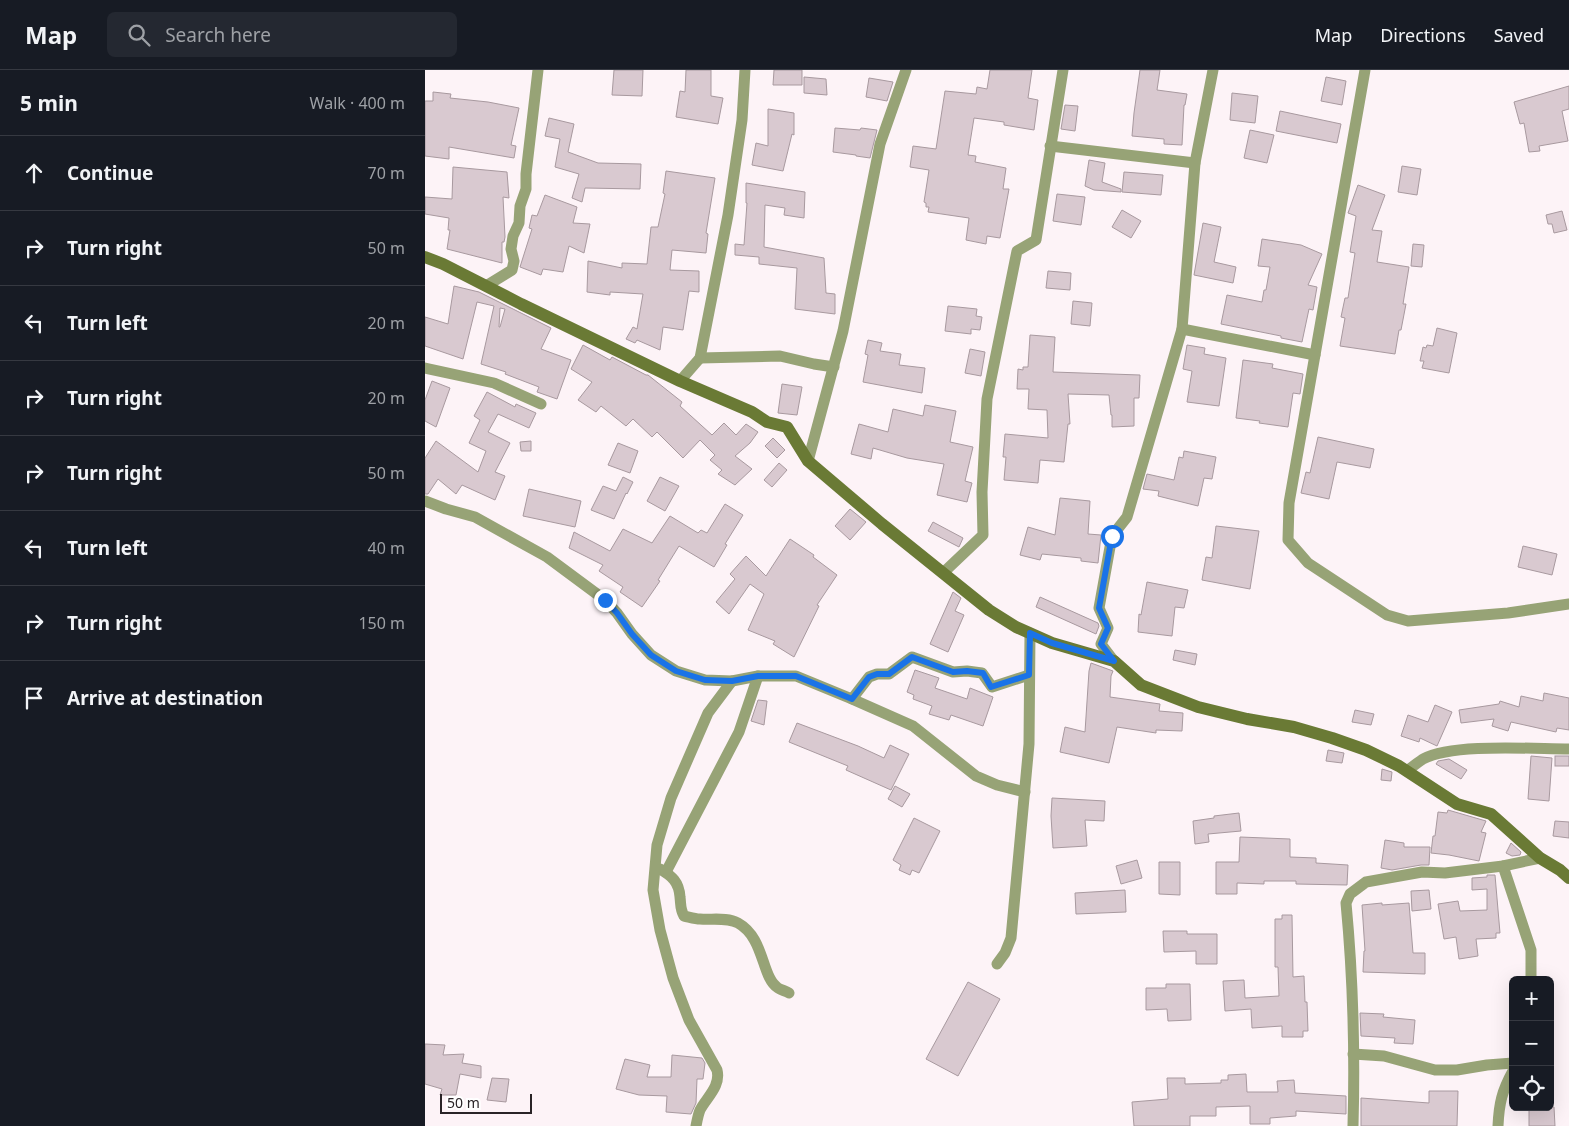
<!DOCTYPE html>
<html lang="en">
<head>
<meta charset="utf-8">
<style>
  body { margin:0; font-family:"Noto Sans",sans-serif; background:#242831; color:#f1f3f6 }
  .controls { position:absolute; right:15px; bottom:15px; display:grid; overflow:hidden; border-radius:8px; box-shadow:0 5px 20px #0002 }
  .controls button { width:45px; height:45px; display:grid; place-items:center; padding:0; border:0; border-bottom:1px solid #363941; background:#171b24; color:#f1f3f6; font:25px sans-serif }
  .scale { position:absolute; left:15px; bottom:12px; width:92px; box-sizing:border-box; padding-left:5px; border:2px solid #292326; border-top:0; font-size:14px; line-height:18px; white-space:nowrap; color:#292326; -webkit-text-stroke:4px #fff; paint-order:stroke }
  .stop { position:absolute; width:15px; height:15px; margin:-11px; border:4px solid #1a73e8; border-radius:50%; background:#fff }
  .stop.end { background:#1a73e8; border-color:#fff; box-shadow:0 1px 5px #0008 }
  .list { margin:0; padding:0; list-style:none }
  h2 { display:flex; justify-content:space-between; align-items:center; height:65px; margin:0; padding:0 20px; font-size:21px }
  h2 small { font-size:16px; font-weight:400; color:#9ea1a6 }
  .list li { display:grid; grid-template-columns:32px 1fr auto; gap:15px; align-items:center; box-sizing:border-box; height:75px; padding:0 20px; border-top:1px solid #363941 }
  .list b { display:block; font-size:19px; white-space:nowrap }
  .list em { font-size:16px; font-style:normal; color:#9ea1a6 }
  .icon { flex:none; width:28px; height:28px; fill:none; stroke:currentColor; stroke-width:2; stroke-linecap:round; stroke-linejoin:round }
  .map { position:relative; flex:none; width:1144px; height:1056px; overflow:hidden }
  header { display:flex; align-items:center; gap:30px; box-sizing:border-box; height:70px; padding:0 25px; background:#171b24; border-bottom:1px solid #363941 }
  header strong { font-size:24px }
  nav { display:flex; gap:28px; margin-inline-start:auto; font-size:18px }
  .search { width:350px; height:45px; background:#242831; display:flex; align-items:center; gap:12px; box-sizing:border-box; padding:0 18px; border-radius:8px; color:#9ea1a6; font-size:19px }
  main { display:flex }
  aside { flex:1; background:#171b24 }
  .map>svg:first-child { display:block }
</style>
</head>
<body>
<header>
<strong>Map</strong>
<div class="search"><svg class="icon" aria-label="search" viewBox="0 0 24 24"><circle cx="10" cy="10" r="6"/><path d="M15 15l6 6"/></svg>Search here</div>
<nav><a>Map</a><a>Directions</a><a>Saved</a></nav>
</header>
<main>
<aside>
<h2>5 min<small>Walk · 400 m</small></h2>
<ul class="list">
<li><svg class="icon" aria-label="ahead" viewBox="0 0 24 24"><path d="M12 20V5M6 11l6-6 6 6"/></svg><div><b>Continue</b></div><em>70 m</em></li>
<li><svg class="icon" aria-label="right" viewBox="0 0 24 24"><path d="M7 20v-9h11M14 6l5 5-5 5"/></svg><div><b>Turn right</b></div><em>50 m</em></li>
<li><svg class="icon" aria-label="left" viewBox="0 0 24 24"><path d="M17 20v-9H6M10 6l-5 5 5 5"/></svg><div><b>Turn left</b></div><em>20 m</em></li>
<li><svg class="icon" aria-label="right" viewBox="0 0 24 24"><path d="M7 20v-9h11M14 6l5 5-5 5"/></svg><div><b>Turn right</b></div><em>20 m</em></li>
<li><svg class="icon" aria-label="right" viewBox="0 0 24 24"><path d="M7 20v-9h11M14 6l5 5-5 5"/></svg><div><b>Turn right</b></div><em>50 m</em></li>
<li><svg class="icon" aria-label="left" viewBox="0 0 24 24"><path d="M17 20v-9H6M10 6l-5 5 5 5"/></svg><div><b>Turn left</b></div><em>40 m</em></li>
<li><svg class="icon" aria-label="right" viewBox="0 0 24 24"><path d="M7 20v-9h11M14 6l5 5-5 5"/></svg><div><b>Turn right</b></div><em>150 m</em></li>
<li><svg class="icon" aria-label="arrive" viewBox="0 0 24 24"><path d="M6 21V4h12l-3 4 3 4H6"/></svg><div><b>Arrive at destination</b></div></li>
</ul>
</aside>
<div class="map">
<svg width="1144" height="1056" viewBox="0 0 1144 1056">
  <rect width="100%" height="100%" fill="#fdf3f7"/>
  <g fill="#d9c9d0" stroke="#a8999f" fill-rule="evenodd">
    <polygon points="189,0 218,0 217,26 187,25"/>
    <polygon points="261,0 286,0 286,26 298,28 293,54 251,47 255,21 260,22"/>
    <polygon points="349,0 377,0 377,15 348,15"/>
    <polygon points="565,0 607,0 603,28 613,30 609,60 579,55 579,52 549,48 543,85 551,86 550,92 581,98 578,119 584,119 575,168 562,166 561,174 541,170 544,148 503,142 504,137 501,137 501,133 499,132 504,100 485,97 488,76 511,79 520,21 551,24 552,17 562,19"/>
    <polygon points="715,0 735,0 732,20 762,24 760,35 759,35 757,75 739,74 739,69 707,66 709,43"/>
    <polygon points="379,7 401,9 402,25 379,23"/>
    <polygon points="901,7 921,11 917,35 896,31"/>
    <polygon points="444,8 468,12 462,31 441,27"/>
    <polygon points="1144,16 1144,39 1137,41 1143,71 1114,76 1115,81 1104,82 1099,53 1095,54 1089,32"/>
    <polygon points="8,22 26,24 25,28 63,32 94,38 86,75 91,76 89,88 24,77 24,89 0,86 0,31 8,31"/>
    <polygon points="807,23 833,26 830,53 805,50"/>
    <polygon points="640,35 653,36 650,61 636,59"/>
    <polygon points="343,39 369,43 369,65 367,64 358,101 327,95 331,73 343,76"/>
    <polygon points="855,41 916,54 912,73 851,61"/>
    <polygon points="124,48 149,54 143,82 173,93 216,94 215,119 160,118 157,132 147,128 154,104 130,97 135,69 120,66"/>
    <polygon points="410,58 435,60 436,58 452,60 445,88 431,86 431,85 408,82"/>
    <polygon points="825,60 849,65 842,93 819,88"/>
    <polygon points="664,90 680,93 677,112 696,119 696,122 669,120 660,116"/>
    <polygon points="977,96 996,99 992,125 973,122"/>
    <polygon points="28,97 82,102 84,128 78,127 80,167 79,172 77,172 77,193 22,179 25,160 23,160 24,148 0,144 0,127 27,129"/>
    <polygon points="241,101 290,108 281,163 283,164 281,183 247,180 245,200 274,201 274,222 264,221 258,260 238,257 235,280 212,270 210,273 201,269 208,257 212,259 218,224 185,222 185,225 162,222 163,191 197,198 197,193 222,194 226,157 233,157 240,124 238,123"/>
    <polygon points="699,102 738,105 736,125 697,122"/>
    <polygon points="321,113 380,122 379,148 359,145 360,138 340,135 339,177 399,188 401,223 410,224 410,244 370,239 372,198 334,194 334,187 310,185 310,174 319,175 322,133 321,133"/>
    <polygon points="933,115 960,125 947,160 957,161 952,192 984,197 978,234 981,234 976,260 974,260 970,284 915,276 920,248 916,247 920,228 923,228 930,183 925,182 931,146 923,143"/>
    <polygon points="632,124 660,127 656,155 628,151"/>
    <polygon points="120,125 152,137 148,153 165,154 159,183 144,176 138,202 118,199 116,205 95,197 107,159 104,158 107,145 112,146"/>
    <polygon points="697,140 716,151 706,168 687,157"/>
    <polygon points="1137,141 1142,160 1129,163 1127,154 1123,154 1121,145"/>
    <polygon points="778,153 796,157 789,192 811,197 808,213 769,205"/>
    <polygon points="837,169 876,175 897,184 883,215 892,217 888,240 884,239 877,272 856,268 856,266 796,254 802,225 837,232 839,220 841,220 845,197 833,196"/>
    <polygon points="988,174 999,175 997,197 986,196"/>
    <polygon points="623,201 646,203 645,220 621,218"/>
    <path d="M 29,216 L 54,222 L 126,258 L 116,279 L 146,290 L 132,329 L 112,322 L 114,317 L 80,304 L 81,302 L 56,294 L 69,236 L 52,232 L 38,289 L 0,276 L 0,247 L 23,254 ZM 75,238 L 80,239 L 75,257 L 74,257 Z"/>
    <polygon points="648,231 667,233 665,256 646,254"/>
    <polygon points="523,236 552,239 551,246 557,247 555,260 546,259 546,264 520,261"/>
    <polygon points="1012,258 1032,263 1024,303 997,298 999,291 995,291 998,277 1001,278 1002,275 1008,276"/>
    <polygon points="605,265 630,267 628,302 715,305 714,328 709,328 709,356 687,357 687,345 686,345 684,325 643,324 645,354 643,354 639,392 615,390 613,413 579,410 581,387 578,387 580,364 623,368 622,340 603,339 604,319 592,319 593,299 598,300 598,297 603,297"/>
    <polygon points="443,270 457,273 455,281 476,284 474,295 500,298 497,323 438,312 443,285 440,284"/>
    <polygon points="158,275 185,290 187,287 221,305 223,305 257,332 255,336 287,365 299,353 311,365 321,354 333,362 325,373 310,386 327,399 310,415 293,404 297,400 285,390 290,385 275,370 258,388 232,362 227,367 208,349 201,356 176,336 171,342 153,330 167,312 146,299"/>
    <polygon points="762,275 780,278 779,284 801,288 794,336 762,332 767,301 758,299"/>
    <polygon points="545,279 560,282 556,306 540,303"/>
    <polygon points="818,290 848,294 847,298 878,304 875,324 868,323 863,357 834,353 835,351 811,348"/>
    <polygon points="7,311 25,318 11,357 0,351 0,330"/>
    <polygon points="357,314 377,317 372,345 353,343"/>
    <polygon points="62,322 90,337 91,334 111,343 104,358 73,344 63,362 85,373 70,402 80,406 70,430 37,415 31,424 13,409 3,424 0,424 0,388 11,371 53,402 61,381 44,373 55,350 49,346"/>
    <polygon points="500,335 531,341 525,372 548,377 540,411 547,413 542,432 512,425 519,394 482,388 448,378 446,389 426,384 434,354 463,362 468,339 498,346"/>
    <polygon points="893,367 949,379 945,398 912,392 904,429 876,423 881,402 885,403"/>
    <polygon points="348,368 360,380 352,388 340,376"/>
    <polygon points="106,371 106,381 96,381 95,372"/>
    <polygon points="193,373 213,381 205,403 183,395"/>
    <polygon points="759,381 791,387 787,409 779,408 773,436 733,426 734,421 718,419 722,404 749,410 754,387 758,388"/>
    <polygon points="354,393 362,400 347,417 339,410"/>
    <polygon points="198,407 208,412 202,424 201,423 189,449 166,440 178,416 191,421"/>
    <polygon points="235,407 254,416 240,441 222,431"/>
    <polygon points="104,419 156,431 150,457 98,446"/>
    <polygon points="635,428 665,431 663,464 676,465 673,493 656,491 656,488 617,484 615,490 595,485 603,457 630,465"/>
    <polygon points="300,434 318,445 300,474 302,475 289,497 254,476 233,510 235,511 217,537 195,522 198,517 174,501 178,495 144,478 149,462 185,481 198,459 227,473 245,446 273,463 276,460 282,463"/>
    <polygon points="425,439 441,452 425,470 410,456"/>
    <polygon points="508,452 538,468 534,477 503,461"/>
    <polygon points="791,456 834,461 825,519 777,510 781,487 787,488"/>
    <polygon points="365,469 389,485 388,487 412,505 392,535 394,536 369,587 348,574 350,571 323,560 339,524 325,514 304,544 291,532 310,509 305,504 321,486 341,506"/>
    <polygon points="1098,476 1132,484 1127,505 1093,497"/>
    <polygon points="722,512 763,520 759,538 750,537 747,566 713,562 714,544 716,545"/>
    <polygon points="528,522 536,528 530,541 539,545 523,582 505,574"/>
    <polygon points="615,527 673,553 674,556 671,564 611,537"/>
    <polygon points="750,580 772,584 770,595 748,590"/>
    <polygon points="666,593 688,601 686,606 685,627 735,634 734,641 758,643 757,661 731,660 731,663 692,657 684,693 635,682 640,657 660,662 664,601"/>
    <polygon points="490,600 514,608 510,618 542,629 545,618 568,627 558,656 526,645 524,650 504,644 507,636 488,629 489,625 482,622"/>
    <polygon points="1119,623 1144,628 1144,660 1132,658 1131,662 1086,652 1083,661 1067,656 1069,649 1036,653 1034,640 1074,634 1075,631 1094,637 1096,626 1118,631"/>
    <polygon points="333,630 342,631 339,655 326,651"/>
    <polygon points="1010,635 1027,642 1012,676 995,668 994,672 976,666 983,645 1003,652"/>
    <polygon points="930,640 949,644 946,655 927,652"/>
    <polygon points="372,653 433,676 459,688 465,675 484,684 466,720 421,700 423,696 364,672"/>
    <polygon points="903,680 919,683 917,693 901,691"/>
    <polygon points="1106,686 1127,688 1124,731 1103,729"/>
    <rect x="1130" y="686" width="14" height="10"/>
    <polygon points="1024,689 1042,700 1036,709 1011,694 1013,691"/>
    <polygon points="957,699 967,702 966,711 956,710"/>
    <polygon points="470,716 485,724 477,737 463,729"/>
    <polygon points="627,728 680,731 679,751 660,750 662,776 628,778 626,746"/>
    <polygon points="1023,740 1061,751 1056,762 1061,763 1054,791 1024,785 1006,783 1008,766 1010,766 1013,742 1022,743"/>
    <polygon points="814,743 816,761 783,764 784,772 770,774 768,751 789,748 789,746"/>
    <polygon points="489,748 515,761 494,803 487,800 485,805 474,800 476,795 468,790"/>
    <polygon points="1130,751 1144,752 1144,768 1128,766"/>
    <polygon points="815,767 865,769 865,787 891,788 891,793 923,795 922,815 871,814 871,811 839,811 839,814 812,813 812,824 791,824 791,792 814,792"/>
    <polygon points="960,770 979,773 979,777 1005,777 1004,795 996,795 967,800 956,798"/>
    <polygon points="1086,773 1096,782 1095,785 1087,786 1081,783"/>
    <polygon points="712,790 717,808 696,814 691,796"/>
    <polygon points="734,792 755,792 755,825 734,824"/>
    <polygon points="1062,805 1070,805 1075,863 1071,863 1071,868 1051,869 1053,886 1034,889 1031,867 1019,869 1013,834 1033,831 1035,841 1062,840 1062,819 1047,820 1047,808 1062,807"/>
    <polygon points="700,820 701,842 651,844 650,823"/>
    <polygon points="1004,820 1006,839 987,841 986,821"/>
    <polygon points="957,833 957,835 984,833 988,883 1000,883 1000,904 938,902 939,881 940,881 937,835"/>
    <polygon points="857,845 867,845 868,907 879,906 880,932 882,932 883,961 878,961 878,967 857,967 857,956 827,958 826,939 800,941 798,911 819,910 820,928 854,926 853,897 850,897 850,849 857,849"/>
    <polygon points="738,861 762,861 762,864 792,864 792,894 771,894 771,881 739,882"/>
    <polygon points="543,912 575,929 533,1006 501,989"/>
    <polygon points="741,914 765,914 766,950 743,951 742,939 721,940 721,918 741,918"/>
    <polygon points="935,943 959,944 958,947 990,950 988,974 969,973 970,968 936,966"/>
    <polygon points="0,974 20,975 18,985 39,984 37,993 56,996 56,1008 35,1004 31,1025 15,1025 17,1019 0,1014"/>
    <polygon points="247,985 277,988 280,993 278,1009 272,1009 271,1033 266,1044 241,1042 242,1026 214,1025 191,1019 200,989 225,995 222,1007 246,1007"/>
    <polygon points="821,1004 822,1022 853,1022 852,1011 869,1010 870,1023 921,1026 921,1044 871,1041 871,1046 845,1048 845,1054 825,1054 825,1036 791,1037 791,1046 765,1046 765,1056 709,1056 707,1032 743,1029 742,1008 760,1008 760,1014 796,1013 796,1010 803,1010 803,1005"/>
    <polygon points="67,1008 84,1009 81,1032 62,1030"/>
    <polygon points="1004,1021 1033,1021 1032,1056 936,1056 936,1028 1004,1033"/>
    <polygon points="1104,1037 1129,1037 1130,1056 1104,1056"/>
  </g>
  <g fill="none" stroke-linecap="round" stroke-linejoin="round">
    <g stroke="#97a376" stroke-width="11">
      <polyline points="940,0 864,433 863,470 883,493 962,545 983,551 1083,543 1144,534"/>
      <polyline points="625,76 770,93"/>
      <polyline points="61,216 87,200 89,191 86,179 88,166 94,153 95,136 101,119 101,104 113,0"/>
      <polyline points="757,259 890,285"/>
      <polyline points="275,288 355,286 389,294 409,297"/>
      <polyline points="0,298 69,313 116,334"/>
      <polyline points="255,311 275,288 303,145 317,50 320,0"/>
      <polyline points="383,391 418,261 455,74 481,0"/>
      <polyline points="0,431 21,439 50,447 122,487 180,530 192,543 207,564 226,585 251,601 280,610 307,611 333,606 371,606 427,629 488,656 551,706 572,715 600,722"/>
      <polyline points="518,503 558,465 557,422 562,329 592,181 611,170 638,0"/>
      <polyline points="689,591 676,574 683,558 674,538 687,466 702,447 757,259 770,93 788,0"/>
      <polyline points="427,629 444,607 452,604 464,604 487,587 528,602 542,601 557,603 567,617 604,605"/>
      <path d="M 982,701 C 987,697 992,693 998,689 C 1028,673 1108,679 1144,679"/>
      <polyline points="1078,796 1106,880 1106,910"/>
      <path d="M 235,799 C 247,806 254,812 255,827 C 256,835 255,839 259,846 C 264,847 270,849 275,849 C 287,850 302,847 313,853 C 340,868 336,907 353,918 C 356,920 361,921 364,923"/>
      <polyline points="241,802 314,662 333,606"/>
      <polyline points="572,894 580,883 586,868 604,674 605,563"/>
      <polyline points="928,984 959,986 1010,1000 1032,1000 1062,995 1088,993"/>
      <path d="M 271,1056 C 272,1051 273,1045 275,1040 C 282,1027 296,1016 292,1000 L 264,950 L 248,908 L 235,860 L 228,820 L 232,775 L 246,728 L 283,643 L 307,611"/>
      <path d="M 928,1056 C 930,982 928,907 921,833 L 925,824 L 941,812 L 997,802 L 1020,803 L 1078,796 L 1115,788"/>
      <path d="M 1073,1056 C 1074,1033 1077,1021 1088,1001"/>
    </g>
    <polyline stroke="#6a7a35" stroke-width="12" points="0,187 18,194 96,234 255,311 327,342 342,352 362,357 383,391 457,454 564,540 591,557 627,573 689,591 716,615 773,637 822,649 869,657 907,668 941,680 974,696 1032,734 1066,744 1115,788 1135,800 1144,808"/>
  </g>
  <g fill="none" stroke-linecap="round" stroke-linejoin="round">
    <polyline stroke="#1a73e8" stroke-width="6" points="180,530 192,543 207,564 226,585 251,601 280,610 307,611 333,606 371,606 427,629 444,607 452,604 464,604 487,587 528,602 542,601 558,603 566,617 604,605 605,563 627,573 689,591 676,574 683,558 674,538 687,466"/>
  </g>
</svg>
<div class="controls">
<button>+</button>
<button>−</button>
<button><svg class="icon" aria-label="locate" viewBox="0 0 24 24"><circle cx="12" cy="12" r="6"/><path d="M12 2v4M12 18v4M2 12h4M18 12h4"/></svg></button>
</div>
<div class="scale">50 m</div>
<div class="stop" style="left:687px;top:466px"></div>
<div class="stop end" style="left:180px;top:530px"></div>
</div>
</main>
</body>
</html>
